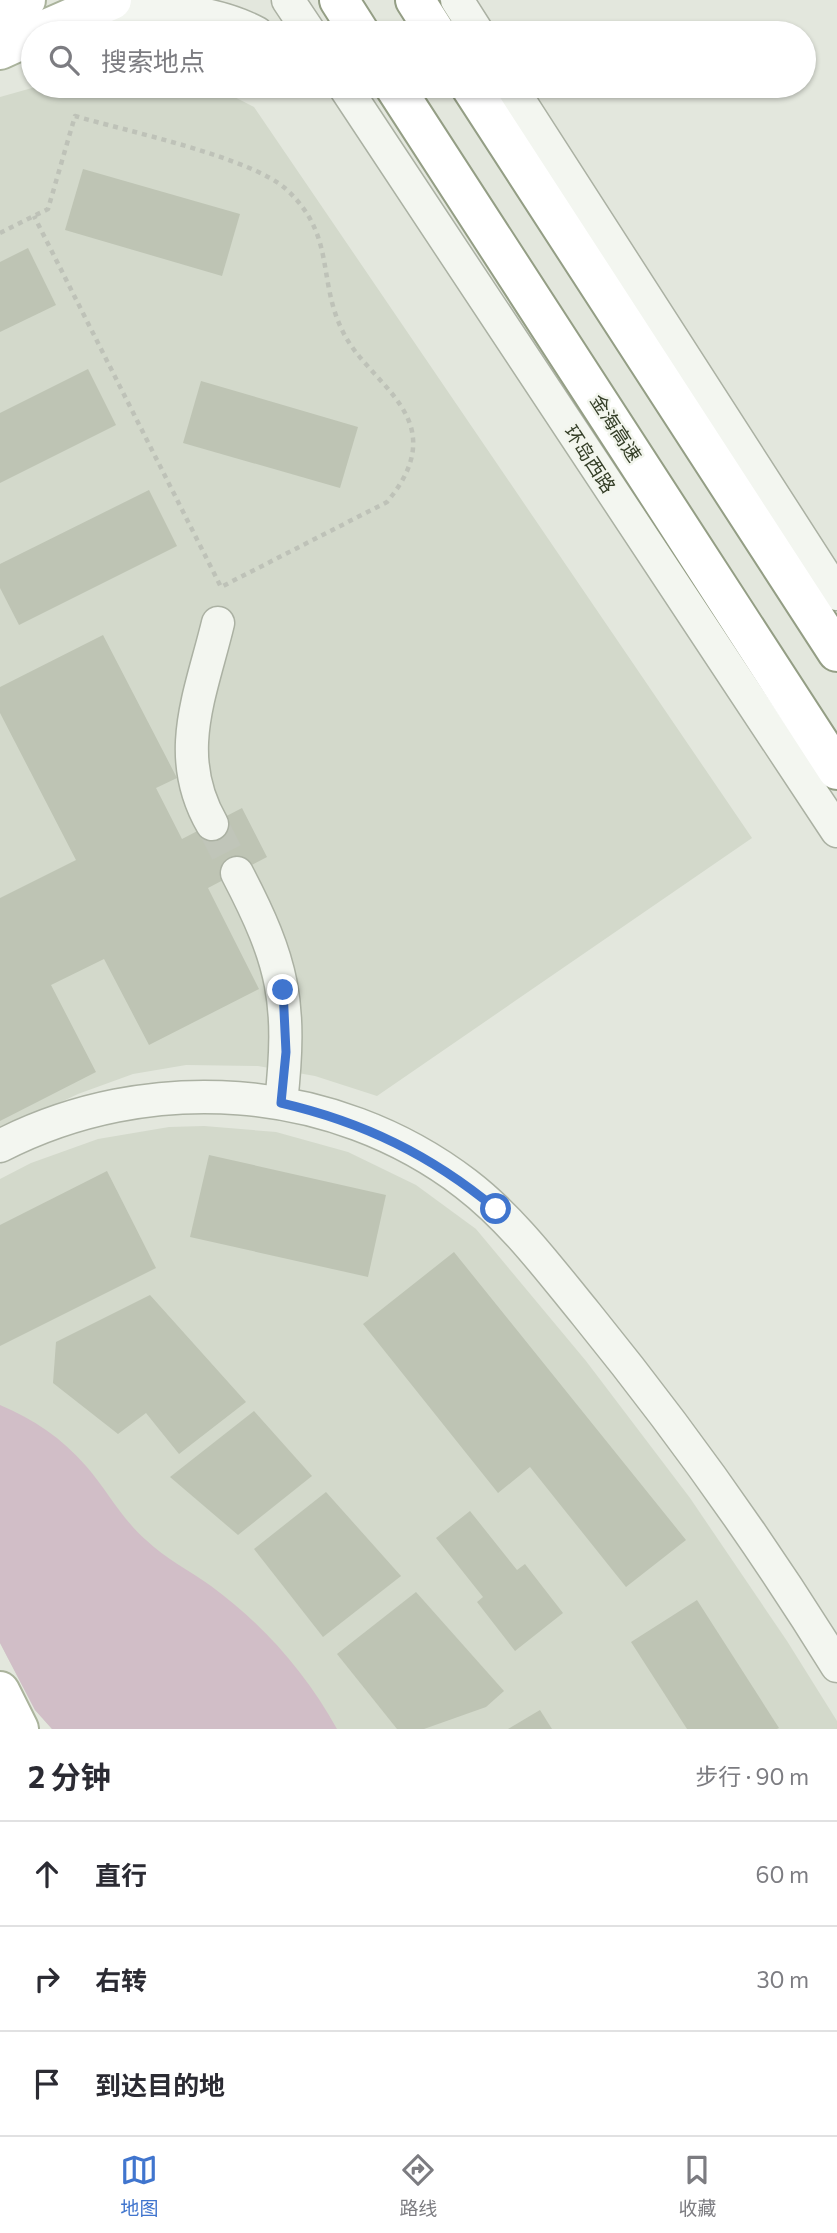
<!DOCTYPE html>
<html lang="zh">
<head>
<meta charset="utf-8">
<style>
  body { margin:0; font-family:Commissioner,"Noto Sans SC",sans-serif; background:#f7f7f7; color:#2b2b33 }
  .stop { position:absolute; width:21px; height:21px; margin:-16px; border:5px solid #4075ce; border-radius:50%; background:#fff }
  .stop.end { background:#4075ce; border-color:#fff; box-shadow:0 2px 7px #0008 }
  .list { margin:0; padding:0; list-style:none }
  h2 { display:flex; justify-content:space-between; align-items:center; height:91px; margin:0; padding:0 28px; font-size:30px }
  h2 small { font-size:23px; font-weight:400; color:#7c7c81 }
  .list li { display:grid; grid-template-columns:46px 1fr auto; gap:21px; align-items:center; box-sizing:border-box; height:105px; padding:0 28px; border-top:2px solid #e1e1e2 }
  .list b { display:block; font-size:26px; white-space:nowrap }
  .list em { font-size:23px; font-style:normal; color:#7c7c81 }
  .icon { flex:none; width:38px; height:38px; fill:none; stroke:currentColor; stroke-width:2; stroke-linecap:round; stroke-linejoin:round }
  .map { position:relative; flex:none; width:837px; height:1729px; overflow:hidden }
  .search { position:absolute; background:#fff; box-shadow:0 2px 5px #0004; left:21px; right:21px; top:21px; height:77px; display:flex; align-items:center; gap:18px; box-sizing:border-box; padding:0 24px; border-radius:38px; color:#7c7c81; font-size:26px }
  .sheet { height:406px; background:#fff }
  nav { display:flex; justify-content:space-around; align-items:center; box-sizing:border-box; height:98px; border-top:2px solid #e1e1e2; background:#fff; font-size:19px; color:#7c7c81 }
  nav a { display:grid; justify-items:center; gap:4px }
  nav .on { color:#4075ce }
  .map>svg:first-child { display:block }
</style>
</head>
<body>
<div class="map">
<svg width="837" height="1729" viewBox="0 0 837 1729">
  <rect width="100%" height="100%" fill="#e3e7dd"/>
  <g fill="#d3d9cb">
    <polygon points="39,86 213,86 254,107 752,838 377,1096 315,1076 258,1066 186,1065 133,1074 78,1094 0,1131 0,97"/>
    <polygon points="204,1126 276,1132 348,1152 416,1185 476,1229 586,1361 690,1498 787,1641 837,1721 837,1729 52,1729 35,1710 0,1643 0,1179 31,1163 98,1139 169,1127"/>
  </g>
  <path fill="#d1bec7" d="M 0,1405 C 33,1419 62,1438 86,1466 C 107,1490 121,1518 146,1540 C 166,1559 189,1570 211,1586 C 263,1624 306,1673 337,1729 L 52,1729 L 35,1710 L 0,1643 Z"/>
  <g fill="#bec4b4">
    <polygon points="83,169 240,214 222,276 65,230"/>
    <polygon points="28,248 56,305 0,332 0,262"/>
    <polygon points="88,369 116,425 0,483 0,413"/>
    <polygon points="201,381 358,427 340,488 183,443"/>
    <polygon points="149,490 177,546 19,625 0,588 0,564"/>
    <polygon points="103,635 177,778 156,788 182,839 242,808 267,857 208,888 259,989 149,1045 104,959 51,985 96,1072 0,1121 0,898 76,860 0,713 0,687"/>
    <polygon points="209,1155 386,1195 368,1277 190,1237"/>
    <polygon points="107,1171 156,1268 0,1346 0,1225"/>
    <polygon points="454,1252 686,1540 626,1587 530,1467 498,1493 363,1324"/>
    <polygon points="150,1295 246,1402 179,1454 146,1413 118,1434 53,1383 56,1342"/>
    <polygon points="254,1411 312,1476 238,1535 170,1477"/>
    <polygon points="326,1492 401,1576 323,1637 254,1549"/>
    <polygon points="470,1511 517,1570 525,1564 563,1613 515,1651 477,1602 483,1597 436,1538"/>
    <polygon points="416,1592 504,1691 486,1707 424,1729 397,1729 337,1654"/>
    <polygon points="697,1600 779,1728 777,1729 687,1729 631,1642"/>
    <polygon points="540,1710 552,1729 508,1729"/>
  </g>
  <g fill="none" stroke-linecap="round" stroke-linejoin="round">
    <polyline stroke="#c0c5b9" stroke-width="32" stroke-dasharray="32 16" stroke-linecap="butt" points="212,824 237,873"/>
    <g stroke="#abb1a3" stroke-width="35">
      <g id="minor">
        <polyline points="288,0 310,33"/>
        <polyline points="457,0 478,33"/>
        <path d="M 87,24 C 97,20 107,14 118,12 C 159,4 220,13 257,33"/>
        <polyline points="344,86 837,831"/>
        <polyline points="510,86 837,594"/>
        <path d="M 212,824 C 172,755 201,694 218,623"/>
        <path d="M 237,873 C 284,963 292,1002 281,1103"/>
        <path d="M 0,1146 C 148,1070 333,1082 466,1184 C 513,1220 549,1269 586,1314 C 677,1426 761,1543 837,1666"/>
      </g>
    </g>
    <g stroke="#aab39c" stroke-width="42">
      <g id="major">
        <polyline points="0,11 26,0"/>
        <polyline points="37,33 112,0"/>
        <polyline points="0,50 33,35"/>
        <polyline points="0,1691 19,1729"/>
      </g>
    </g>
    <g stroke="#949e85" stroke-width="42">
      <g id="highway">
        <polyline points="339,0 360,33"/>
        <polyline points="415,0 436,33"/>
        <polyline points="394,86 837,770"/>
        <polyline points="470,86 837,652"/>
      </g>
    </g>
    <path stroke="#bec2b8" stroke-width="4.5" stroke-dasharray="5 5" stroke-linecap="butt" d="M 0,233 L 48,209 L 75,116 C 126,131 250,157 286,189 C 336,235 317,278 342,330 C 359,366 397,388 410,424 C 420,454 405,480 387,502 L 221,587 L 34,216"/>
    <use href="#minor" stroke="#f3f6f0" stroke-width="32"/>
    <use href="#major" stroke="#fff" stroke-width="38"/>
    <use href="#highway" stroke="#fff" stroke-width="38"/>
  </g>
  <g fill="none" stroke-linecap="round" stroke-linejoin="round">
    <path stroke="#4075ce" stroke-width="9" d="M 283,990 L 286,1052 L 281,1103 C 363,1122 431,1155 496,1209"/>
  </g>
  <g text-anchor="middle" stroke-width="5" stroke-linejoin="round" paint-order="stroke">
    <g font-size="19" fill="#343e27" stroke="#f2f5ed">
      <text transform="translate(616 428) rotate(57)" y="7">金海高速</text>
      <text transform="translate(590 459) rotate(57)" y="7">环岛西路</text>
    </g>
  </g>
</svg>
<div class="stop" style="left:496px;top:1209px"></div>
<div class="stop end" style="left:283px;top:990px"></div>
<div class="search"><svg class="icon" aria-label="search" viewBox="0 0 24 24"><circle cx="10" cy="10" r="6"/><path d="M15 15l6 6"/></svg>搜索地点</div>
</div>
<section class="sheet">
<h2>2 分钟<small>步行 · 90 m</small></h2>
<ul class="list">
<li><svg class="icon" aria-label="ahead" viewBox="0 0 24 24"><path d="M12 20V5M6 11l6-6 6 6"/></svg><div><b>直行</b></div><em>60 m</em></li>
<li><svg class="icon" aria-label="right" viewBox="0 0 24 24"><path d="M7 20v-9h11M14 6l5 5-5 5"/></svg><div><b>右转</b></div><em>30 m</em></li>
<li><svg class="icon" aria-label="arrive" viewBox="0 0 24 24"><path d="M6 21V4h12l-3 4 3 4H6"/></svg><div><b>到达目的地</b></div></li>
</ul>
</section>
<nav>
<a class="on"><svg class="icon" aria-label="map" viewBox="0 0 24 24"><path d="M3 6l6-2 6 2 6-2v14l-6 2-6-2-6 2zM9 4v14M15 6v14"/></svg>地图</a>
<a><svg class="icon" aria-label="directions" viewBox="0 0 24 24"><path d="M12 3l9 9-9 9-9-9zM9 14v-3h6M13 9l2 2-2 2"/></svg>路线</a>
<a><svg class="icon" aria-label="saved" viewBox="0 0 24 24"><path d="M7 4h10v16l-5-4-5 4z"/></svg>收藏</a>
</nav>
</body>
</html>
